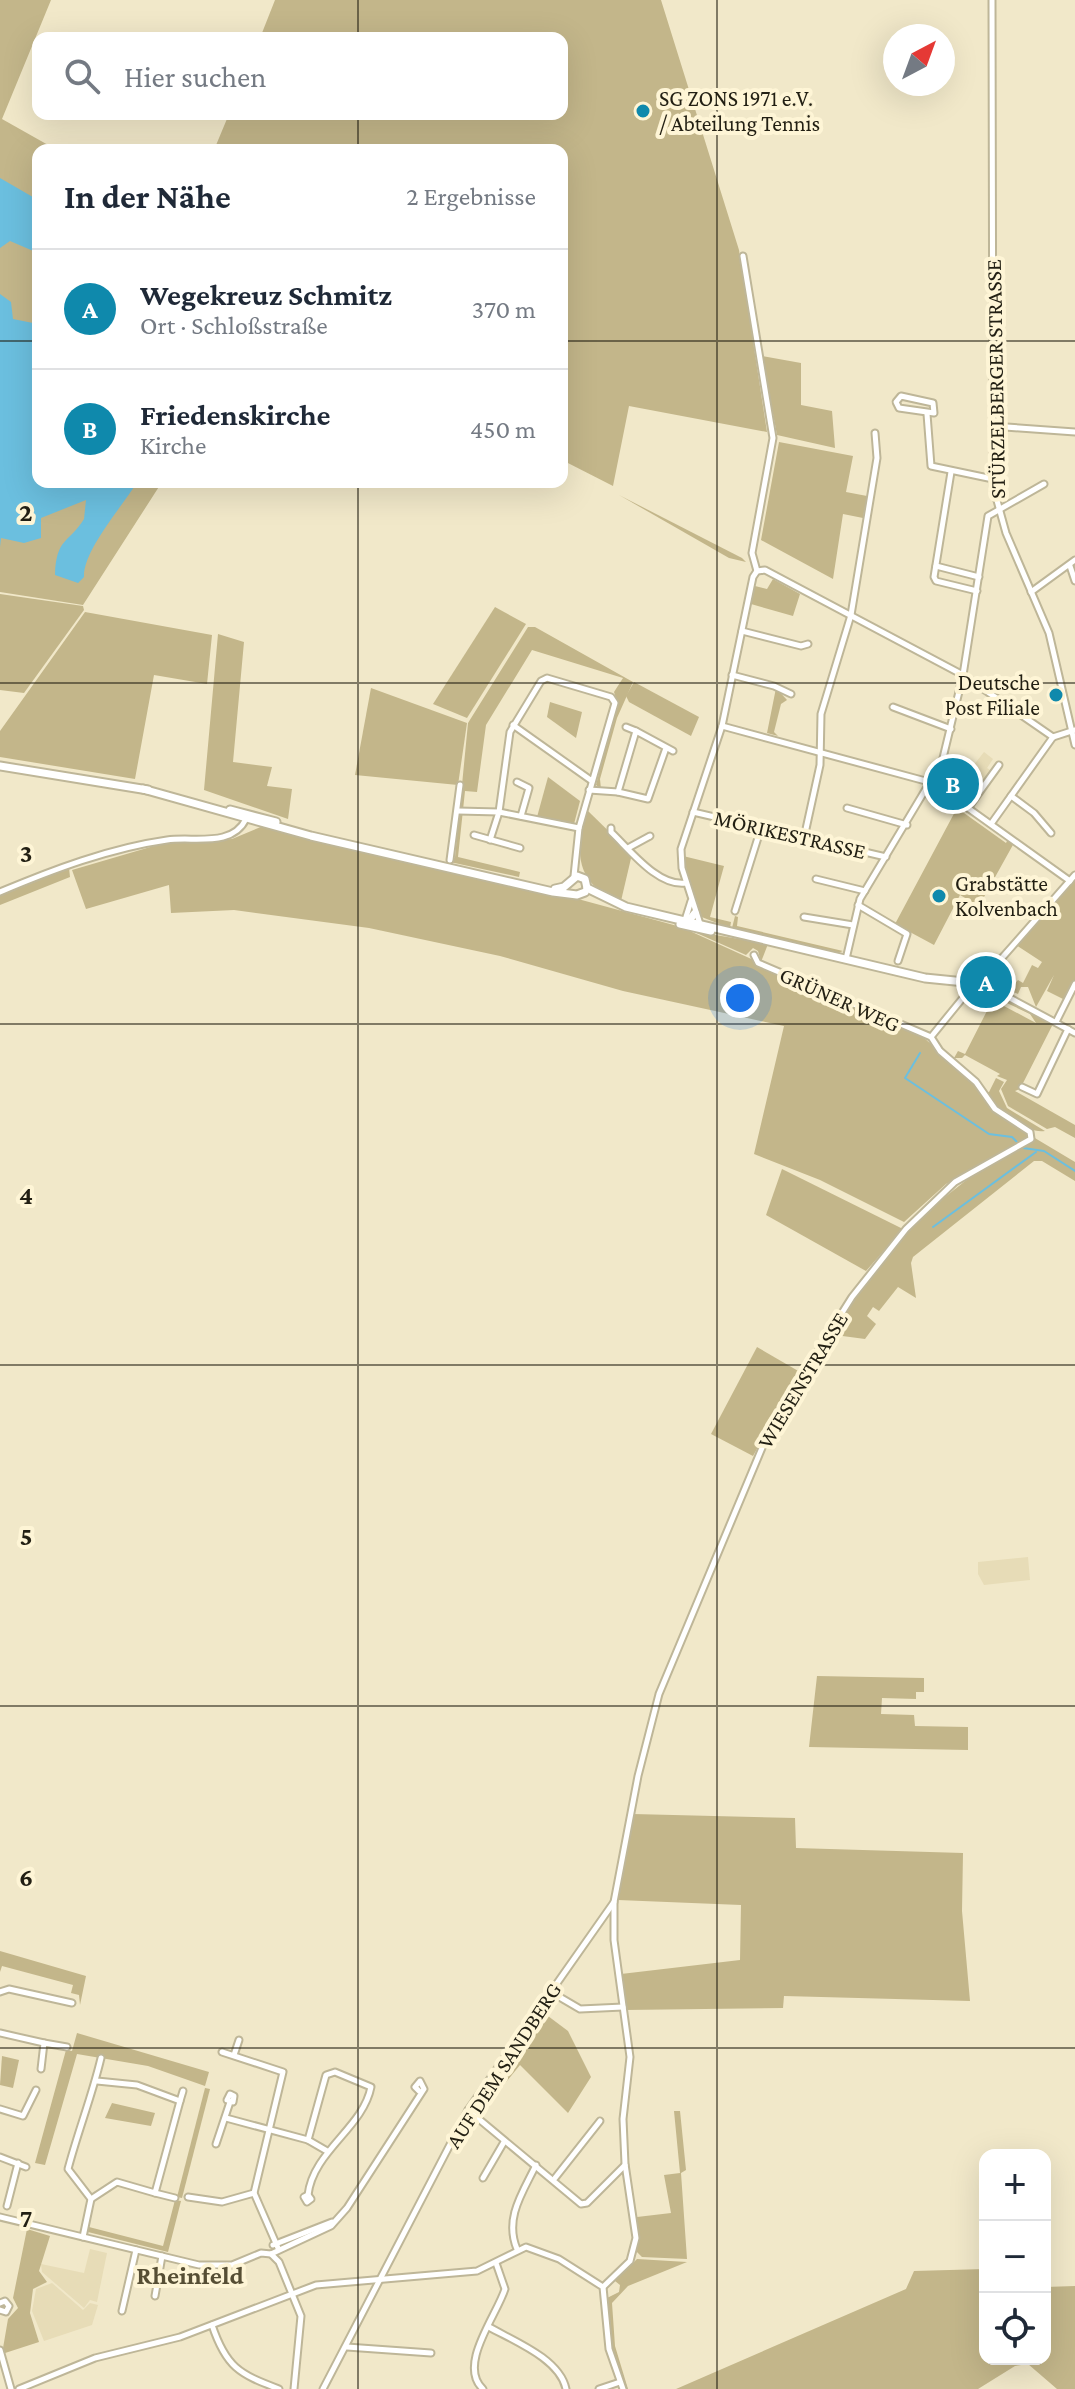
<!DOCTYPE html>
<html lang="de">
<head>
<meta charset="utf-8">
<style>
  body { margin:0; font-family:"Crimson Pro",serif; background:#f6f6f7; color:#1f2937 }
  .controls { position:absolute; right:24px; bottom:24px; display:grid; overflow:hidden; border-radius:16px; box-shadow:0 8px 32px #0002 }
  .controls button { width:72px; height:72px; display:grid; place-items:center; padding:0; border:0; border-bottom:2px solid #e0e1e3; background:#fff; color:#1f2937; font:40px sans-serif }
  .compass { position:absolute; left:883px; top:24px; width:72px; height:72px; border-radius:50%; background:#fff; box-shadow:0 8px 32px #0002; rotate:41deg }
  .you { position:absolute; left:740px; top:998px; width:28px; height:28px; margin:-20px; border:6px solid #fff; border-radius:50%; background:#1a73e8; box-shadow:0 0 0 12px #1a73e833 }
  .badge { display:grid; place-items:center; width:52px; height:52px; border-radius:50%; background:#0f89ac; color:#fff; font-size:26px; font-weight:700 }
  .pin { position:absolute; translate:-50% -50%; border:4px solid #fff; box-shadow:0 2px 8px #0006 }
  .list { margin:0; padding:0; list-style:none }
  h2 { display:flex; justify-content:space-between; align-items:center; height:104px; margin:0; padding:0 32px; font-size:34px }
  h2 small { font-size:26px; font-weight:400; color:#747a83 }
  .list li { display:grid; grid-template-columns:52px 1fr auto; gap:24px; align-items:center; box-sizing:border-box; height:120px; padding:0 32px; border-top:2px solid #e0e1e3 }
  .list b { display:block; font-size:30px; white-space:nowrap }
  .list p { margin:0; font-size:26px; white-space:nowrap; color:#747a83 }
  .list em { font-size:26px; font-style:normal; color:#747a83 }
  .icon { flex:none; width:44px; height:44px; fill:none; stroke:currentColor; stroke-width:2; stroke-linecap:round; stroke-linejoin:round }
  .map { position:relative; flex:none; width:1075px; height:2389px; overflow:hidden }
  .search { position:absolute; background:#fff; box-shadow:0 8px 32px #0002; left:32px; top:32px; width:536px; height:88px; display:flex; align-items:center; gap:20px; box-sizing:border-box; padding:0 28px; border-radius:16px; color:#747a83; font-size:30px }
  .panel { position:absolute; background:#fff; box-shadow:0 8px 32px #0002; left:32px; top:144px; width:536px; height:344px; border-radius:16px }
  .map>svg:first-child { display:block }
</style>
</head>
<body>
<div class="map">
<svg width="1075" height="2389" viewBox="0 0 1075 2389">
  <rect width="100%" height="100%" fill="#f1e8c9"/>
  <g fill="#e7dcb7">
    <polygon points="984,752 993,759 987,768 993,772 975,796 968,798 962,795 963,771 948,759 949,754 973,766"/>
    <polygon points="1028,1557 1030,1580 984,1585 978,1574 978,1562"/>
    <polygon points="90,2249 107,2253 97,2302 90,2300 84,2308 42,2272 41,2264 84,2273"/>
    <polygon points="52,2283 83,2310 90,2303 98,2305 92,2325 44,2341 32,2311 36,2289"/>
  </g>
  <g fill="#c3b68a">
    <polygon points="0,0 51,0 2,119 57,150 38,150 38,482 162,482 83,605 0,592"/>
    <polygon points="275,0 661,0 739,250 767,432 629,406 613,486 562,460 562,150 214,150 229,114 562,114 562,38 260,38"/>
    <polygon points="762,356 801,363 801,405 832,411 835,448 777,435"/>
    <polygon points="779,442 853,456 846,492 867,496 863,518 843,514 833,579 761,540"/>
    <polygon points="619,495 742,558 746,562 729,558"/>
    <polygon points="773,579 800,594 793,616 751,604 755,586 767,589"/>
    <polygon points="0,594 83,606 84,610 24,693 0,690"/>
    <polygon points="495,607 526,624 467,718 433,704"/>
    <polygon points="85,612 212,635 207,684 154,675 135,779 0,757 0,731"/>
    <polygon points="528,627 535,627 633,682 617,718 600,779 601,789 596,785 617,702 614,692 623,678 532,650 486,725 477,792 465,791 458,857 520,872 519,877 450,862 455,857 468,723"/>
    <polygon points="218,634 244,642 233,762 272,767 267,786 292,789 288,819 204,790"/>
    <polygon points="634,682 699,717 691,736 629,702 626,696"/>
    <polygon points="371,688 467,723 458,785 355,775"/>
    <polygon points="776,688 787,700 781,704 774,732 778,736 767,733"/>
    <polygon points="550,702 582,712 576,738 547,717"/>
    <polygon points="548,777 580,801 574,824 537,817"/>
    <polygon points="957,808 1006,843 1008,839 1014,843 979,906 960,895 934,945 895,924"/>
    <path d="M 587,810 L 632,854 L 621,901 C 574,885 575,851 587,810 Z"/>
    <path d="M 263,826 L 567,896 L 681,927 L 923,1037 L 970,1079 L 1003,1119 L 1075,1162 L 1075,1181 L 1042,1161 L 1034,1161 L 913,1257 L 911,1263 L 916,1298 L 898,1287 L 879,1311 L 873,1307 L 867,1316 L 876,1324 L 865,1339 L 835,1335 C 841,1313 855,1295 869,1277 C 916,1217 954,1187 1017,1144 L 946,1184 L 904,1222 L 820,1180 L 754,1154 L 784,1026 L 623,991 L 500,956 L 369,928 L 234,910 L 171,913 L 169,885 L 86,909 L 72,870 L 164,843 L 232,839 Z"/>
    <polygon points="683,856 724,866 710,917 731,922 730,928 699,916"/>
    <polygon points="69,868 70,877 0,905 0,896"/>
    <polygon points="1075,879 1075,981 1065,1000 1047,991 1054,975 1036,1007 1028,987 1021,987 1018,994 1009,990 1018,980 1023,983 1032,965 1038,968 1042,962 1016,945"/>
    <polygon points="735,916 738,917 737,926 843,951 838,953 732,928"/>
    <polygon points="692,931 768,944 761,962 758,951 753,948 746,955"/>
    <polygon points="977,989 999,995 1053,1024 1020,1089 1015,1091 1075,1125 1075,1138 1055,1127 1047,1129 1008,1106 1001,1089 1007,1080 997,1076 1000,1074 965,1055 962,1058 954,1058 958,1051 965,1054 991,1003 971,992 974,990 1036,1023 1030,1014"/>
    <path d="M 996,1078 L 1004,1082 L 999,1091 L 1007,1108 L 1045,1131 C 1023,1134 996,1109 985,1092 L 989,1092 Z"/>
    <polygon points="782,1169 903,1229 866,1271 766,1215"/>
    <polygon points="757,1347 800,1372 753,1456 711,1434"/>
    <polygon points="817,1676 924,1678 924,1692 916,1692 916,1699 882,1698 881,1714 914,1715 915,1726 968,1727 968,1750 809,1747"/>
    <polygon points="633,1814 795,1818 796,1848 963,1853 962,1911 970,2001 784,1996 783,2008 625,2010 621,1974 740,1960 741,1905 618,1900"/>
    <polygon points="0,1951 86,1976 80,2005 79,1995 71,1993 73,1985 2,1966 0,1972"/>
    <polygon points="540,2010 568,2031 591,2077 568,2113 520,2065 480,2114 470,2110"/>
    <polygon points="77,2033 209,2072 205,2086 148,2066 77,2054 45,2165 35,2163 66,2050 72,2051"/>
    <polygon points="2,2056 19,2060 13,2088 0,2085"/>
    <polygon points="205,2088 210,2089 182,2198 177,2197"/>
    <polygon points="112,2103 155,2113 151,2126 105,2118"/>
    <polygon points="674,2111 680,2111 686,2170 681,2173 687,2259 642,2257 636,2251 637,2217 671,2213 664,2175 680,2173"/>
    <polygon points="175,2200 181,2201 168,2252 88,2232 89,2227 163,2246"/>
    <polygon points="27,2229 50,2236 39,2271 47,2282 33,2289 30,2313 39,2342 2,2354 8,2319 18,2308 13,2298"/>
    <polygon points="637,2259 687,2262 628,2286 612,2303 615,2346 628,2389 625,2389 610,2340 607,2298 619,2292 620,2285 615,2281"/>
    <polygon points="985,2269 985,2359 1045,2359 1045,2287 1075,2286 1075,2389 1057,2389 1028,2364 1015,2366 978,2389 676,2389 906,2289 914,2271"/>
  </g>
  <g fill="#6bbfdf">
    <polygon points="0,178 38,200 38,253 10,241 0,248"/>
    <path d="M 0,294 L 11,302 L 13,319 L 38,324 L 38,482 L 137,482 C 123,506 83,550 84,577 L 78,583 L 55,575 C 56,538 69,543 84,519 L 86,500 L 41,518 L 41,538 L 24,543 L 1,538 L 0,547 Z"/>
  </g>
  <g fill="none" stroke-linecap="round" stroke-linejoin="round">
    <g stroke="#6bbfdf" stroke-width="2">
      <polyline points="920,1053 905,1078 989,1134 1012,1137 1018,1143"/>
      <polyline points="1023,1148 1044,1151 1075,1171"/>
      <polyline points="933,1227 1036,1152"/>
    </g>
    <g stroke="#beb698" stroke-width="9">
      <g id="street">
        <polyline points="992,0 993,486 1006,533 1049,633 1075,745"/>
        <polyline points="743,256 773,438 752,553 757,571"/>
        <polygon points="901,396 933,403 934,413 899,408 896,402"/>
        <polyline points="927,414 931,466 993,479"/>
        <polyline points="992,426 1075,432"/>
        <polyline points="951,472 934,577 936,581 977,591"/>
        <polyline points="936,566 979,577"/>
        <polyline points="1070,566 1075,581"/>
        <polyline points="757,571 765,570 963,675 1053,737"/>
        <polyline points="1031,592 1075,560"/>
        <polyline points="742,631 801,646 808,644"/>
        <polyline points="732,675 774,686 791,694"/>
        <polyline points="893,707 951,729"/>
        <polyline points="513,725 592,781"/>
        <polyline points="722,726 933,783 1070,881"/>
        <polyline points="626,727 636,731"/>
        <polyline points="1053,737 1075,730"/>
        <polyline points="666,748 648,799 618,792 636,731 673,751"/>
        <polyline points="517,782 529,788 521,816"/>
        <polyline points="589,790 618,792"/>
        <polyline points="1011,796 1034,813 1051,833"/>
        <polyline points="847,808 907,825"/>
        <polyline points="968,808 999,765"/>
        <polyline points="458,811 499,812 579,828"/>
        <polyline points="693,812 886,857"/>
        <polyline points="991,824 1053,737"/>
        <path d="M 611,828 L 611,832 C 630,850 658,887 686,883"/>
        <polyline points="474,835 520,848"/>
        <polyline points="804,838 820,765 821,714 851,615 877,458 875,433"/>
        <polyline points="490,840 499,812 510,732 541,681 547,678 611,697 615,703 579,828 574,876"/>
        <polyline points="628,848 650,836"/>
        <polyline points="450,860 460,785"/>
        <polyline points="816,879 865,891"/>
        <path d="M 0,892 C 52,870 110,848 167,840 C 193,836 232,848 246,819"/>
        <polyline points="858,905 907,934 898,961"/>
        <polyline points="735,911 761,828"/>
        <polyline points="804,917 853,925"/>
        <polyline points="685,920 691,901"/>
        <polyline points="700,924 682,868 681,849 722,726 753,577 757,571"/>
        <polyline points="754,955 758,963 931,1037"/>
        <polyline points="846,959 860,899 942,762 963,675 988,516 1044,484"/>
        <polyline points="975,983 993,989 1075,1033"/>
        <polyline points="1056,1022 1075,984"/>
        <polyline points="1022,1087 1037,1094 1068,1029"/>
        <polyline points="0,1992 9,1989 72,2003"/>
        <polyline points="551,1992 580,2009 623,2007"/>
        <polyline points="0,2033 44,2043 41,2069"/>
        <polyline points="44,2043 67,2047"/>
        <polyline points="222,2052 283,2072 254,2193 278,2248"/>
        <polyline points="234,2055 239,2040"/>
        <polygon points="230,2094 234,2096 233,2102 227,2100"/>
        <polyline points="180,2101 183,2091"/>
        <polyline points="0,2109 23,2116 36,2090"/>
        <polyline points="468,2110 581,2204 587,2203 625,2165"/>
        <polyline points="226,2118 308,2140 327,2151"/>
        <path d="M 308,2140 L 326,2075 L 335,2072 L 371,2087 C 363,2128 313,2151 308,2195"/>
        <polyline points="216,2144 230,2102"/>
        <polyline points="0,2157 26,2167"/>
        <polyline points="483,2178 504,2142"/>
        <polyline points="555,2178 600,2121"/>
        <polyline points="155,2193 175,2198"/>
        <polygon points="308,2195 311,2199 307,2202 304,2197"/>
        <polyline points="188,2197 222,2202 254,2193"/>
        <polyline points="91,2199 117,2182 155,2193 180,2101 137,2085 97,2081"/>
        <polyline points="7,2206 18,2163"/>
        <polyline points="0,2217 199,2265 232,2265 261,2253 271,2254 331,2226 347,2208 424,2089 420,2081 415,2087 419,2091"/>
        <path d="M 83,2237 L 91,2199 L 68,2169 C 78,2131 92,2096 101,2058"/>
        <polyline points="273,2245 332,2222"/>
        <path d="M 517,2249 C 504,2218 523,2192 536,2165"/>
        <polyline points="271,2254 279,2262 301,2316 294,2389"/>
        <polyline points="603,2287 630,2261 636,2238 625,2164 623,2119 630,2057 614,1940 614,1902"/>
        <polyline points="155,2296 162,2256"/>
        <polyline points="0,2303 5,2301 9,2306 6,2312 0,2310"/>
        <polyline points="122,2311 136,2250"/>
        <path d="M 212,2325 C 226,2367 239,2374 279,2389"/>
        <path d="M 489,2327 C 514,2341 560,2359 566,2389"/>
        <polyline points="347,2347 431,2353"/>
        <polyline points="0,2350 11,2389"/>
        <polyline points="19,2389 95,2358 180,2337 316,2285 477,2271 526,2247 559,2259 603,2287 609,2349 623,2389"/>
        <polyline points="323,2389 468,2110 614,1902 638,1776 659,1694 772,1424 852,1297 906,1229 955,1182 1031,1139 1030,1132 995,1109 976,1082 940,1051 931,1037 975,983 986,976 1075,875"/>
        <path d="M 483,2389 C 457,2365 497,2315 505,2289 L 496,2263"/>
        <polyline points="599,2389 620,2382"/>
      </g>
    </g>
    <g stroke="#beb698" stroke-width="11">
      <g id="secondary">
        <polyline points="0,766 148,790"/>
        <polyline points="143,789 311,836 553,892 577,895 585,892"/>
        <polyline points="230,810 276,822"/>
        <polyline points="587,888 626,907 925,978 975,983"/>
        <polyline points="555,889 564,887 577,876 585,879 587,888"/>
        <polyline points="687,923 695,913"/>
        <polyline points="680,924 711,931"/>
      </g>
    </g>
    <use href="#street" stroke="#fff" stroke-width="5"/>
    <use href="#secondary" stroke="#fff" stroke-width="7"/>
  </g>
  <path fill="none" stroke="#221f13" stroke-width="2" stroke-opacity="0.55" d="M 358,0 L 358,38M 717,0 L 717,2389M 358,114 L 358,150M 0,341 L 38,341M 562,341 L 1075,341M 358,482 L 358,2389M 0,683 L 1075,683M 0,1024 L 1075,1024M 0,1365 L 1075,1365M 0,1706 L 1075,1706M 0,2048 L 1075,2048"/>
  <g fill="#0f89ac" stroke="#fef5d6" stroke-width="3">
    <circle cx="643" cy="111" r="8"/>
    <circle cx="1056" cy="695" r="8"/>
    <circle cx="939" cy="896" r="8"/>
  </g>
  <g text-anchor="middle" stroke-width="8" stroke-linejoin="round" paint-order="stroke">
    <g font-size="22" fill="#221f13" stroke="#fef5d6" text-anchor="start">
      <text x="659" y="106">SG ZONS 1971 e.V.<tspan x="659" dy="25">/ Abteilung Tennis</tspan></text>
      <text x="1040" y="690" text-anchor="end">Deutsche<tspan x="1040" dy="25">Post Filiale</tspan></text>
      <text x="955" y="891">Grabstätte<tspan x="955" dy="25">Kolvenbach</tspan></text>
    </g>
    <g font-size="22" fill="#221f13" stroke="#fef5d6">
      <text transform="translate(995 379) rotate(-91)" y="8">STÜRZELBERGER STRASSE</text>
      <text transform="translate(790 834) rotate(13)" y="8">MÖRIKESTRASSE</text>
      <text transform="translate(840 999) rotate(24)" y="8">GRÜNER WEG</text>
      <text transform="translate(802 1380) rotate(-59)" y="8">WIESENSTRASSE</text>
      <text transform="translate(503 2065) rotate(-57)" y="8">AUF DEM SANDBERG</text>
    </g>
    <g font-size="26" font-weight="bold" fill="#564e34" stroke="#fef5d6">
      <text x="190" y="2284">Rheinfeld</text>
    </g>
  </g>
  <g font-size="26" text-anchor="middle" font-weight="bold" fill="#221f13" stroke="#fef5d6" stroke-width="8" stroke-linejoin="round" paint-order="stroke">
    <text x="26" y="521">2</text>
    <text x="26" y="862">3</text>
    <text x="26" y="1204">4</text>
    <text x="26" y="1545">5</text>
    <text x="26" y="1886">6</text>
    <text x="26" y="2227">7</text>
  </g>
</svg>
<div class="controls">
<button>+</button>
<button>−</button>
<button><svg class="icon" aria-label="locate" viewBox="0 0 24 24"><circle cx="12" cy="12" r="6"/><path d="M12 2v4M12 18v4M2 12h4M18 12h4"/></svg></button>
</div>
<svg class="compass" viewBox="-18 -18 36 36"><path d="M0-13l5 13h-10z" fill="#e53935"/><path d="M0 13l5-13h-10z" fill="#747a83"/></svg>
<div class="you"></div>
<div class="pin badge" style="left:986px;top:982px">A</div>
<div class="pin badge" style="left:953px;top:784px">B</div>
<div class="search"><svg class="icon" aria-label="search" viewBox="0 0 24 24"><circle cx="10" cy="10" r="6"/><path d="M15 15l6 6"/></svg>Hier suchen</div>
<section class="panel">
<h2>In der Nähe<small>2 Ergebnisse</small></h2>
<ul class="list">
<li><span class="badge">A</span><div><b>Wegekreuz Schmitz</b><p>Ort · Schloßstraße</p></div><em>370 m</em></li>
<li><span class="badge">B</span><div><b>Friedenskirche</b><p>Kirche</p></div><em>450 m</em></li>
</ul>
</section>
</div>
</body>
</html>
